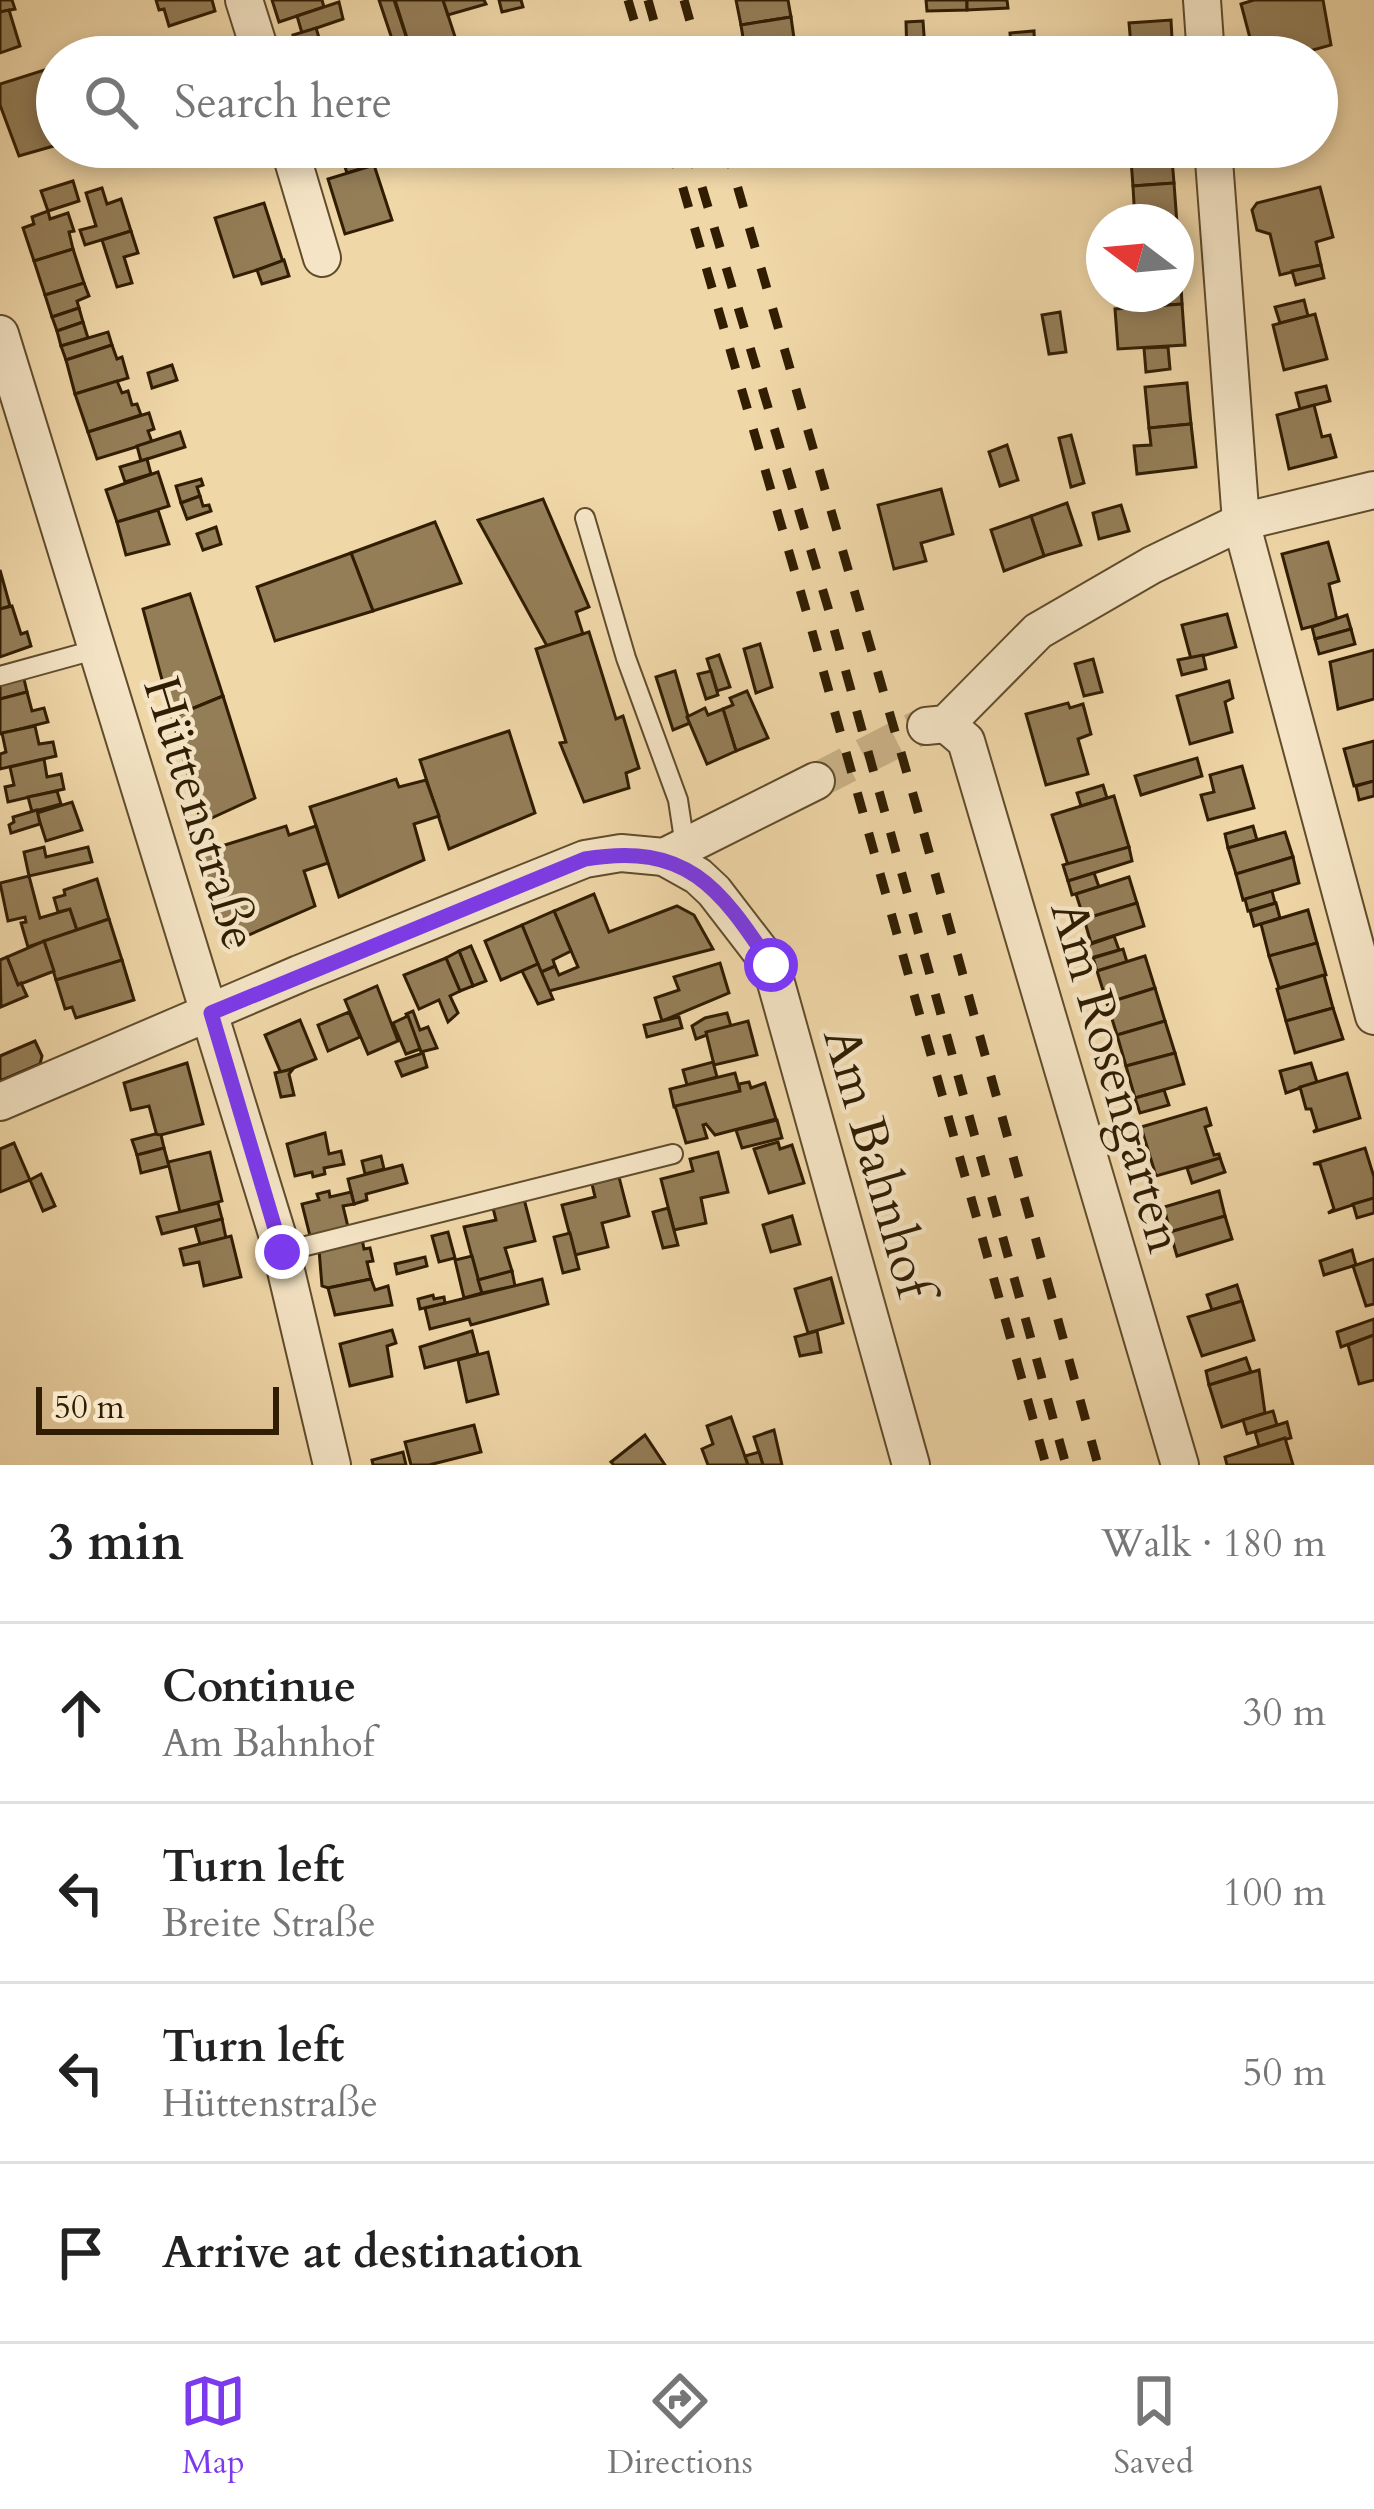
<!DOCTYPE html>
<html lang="en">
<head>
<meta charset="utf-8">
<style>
  body { margin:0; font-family:Cardo,serif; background:#f6f6f6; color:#222 }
  .compass { position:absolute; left:1086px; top:204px; width:108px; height:108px; border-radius:50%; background:#fff; box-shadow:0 6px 18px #0003; rotate:286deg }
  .scale { position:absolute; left:36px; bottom:30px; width:243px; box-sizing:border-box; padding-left:12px; border:6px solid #301d02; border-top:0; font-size:33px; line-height:42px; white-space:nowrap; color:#301d02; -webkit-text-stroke:9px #f5e5c6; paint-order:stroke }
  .stop { position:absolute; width:36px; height:36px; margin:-27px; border:9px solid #7c3aed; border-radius:50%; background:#fff }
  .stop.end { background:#7c3aed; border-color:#fff; box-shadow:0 3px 12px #0008 }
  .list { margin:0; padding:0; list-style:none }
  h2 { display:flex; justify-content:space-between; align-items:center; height:156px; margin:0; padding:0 48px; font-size:51px }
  h2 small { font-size:39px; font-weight:400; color:#767676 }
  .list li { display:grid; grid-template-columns:78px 1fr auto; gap:36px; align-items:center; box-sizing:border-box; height:180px; padding:0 48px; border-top:3px solid #e0e0e0 }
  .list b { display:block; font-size:45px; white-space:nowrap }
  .list p { margin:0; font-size:39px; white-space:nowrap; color:#767676 }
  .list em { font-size:39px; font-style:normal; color:#767676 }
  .icon { flex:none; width:66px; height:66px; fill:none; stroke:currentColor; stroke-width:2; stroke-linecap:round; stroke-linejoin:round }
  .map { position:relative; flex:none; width:1374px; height:1465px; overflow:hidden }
  .search { position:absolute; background:#fff; box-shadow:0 6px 18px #0003; left:36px; right:36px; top:36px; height:132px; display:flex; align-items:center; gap:30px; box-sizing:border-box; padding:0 42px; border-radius:66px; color:#767676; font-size:45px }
  .sheet { height:876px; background:#fff }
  nav { display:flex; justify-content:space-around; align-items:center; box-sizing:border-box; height:168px; border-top:3px solid #e0e0e0; background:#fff; font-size:33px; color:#767676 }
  nav a { display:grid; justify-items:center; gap:6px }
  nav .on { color:#7c3aed }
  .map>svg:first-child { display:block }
</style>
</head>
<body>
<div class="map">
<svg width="1374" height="1465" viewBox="0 0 1374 1465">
  <rect width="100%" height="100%" fill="#f0d7a8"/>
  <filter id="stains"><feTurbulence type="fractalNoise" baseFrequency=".00167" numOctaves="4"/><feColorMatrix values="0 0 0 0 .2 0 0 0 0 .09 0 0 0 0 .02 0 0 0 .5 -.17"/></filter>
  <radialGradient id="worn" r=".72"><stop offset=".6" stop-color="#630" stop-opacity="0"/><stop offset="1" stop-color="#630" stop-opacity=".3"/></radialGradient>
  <g fill="#947e58" stroke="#301d02" stroke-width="3">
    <polygon points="0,0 12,0 15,9 0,12"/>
    <polygon points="156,0 212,0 215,11 169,26 164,9 159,10"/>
    <polygon points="272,0 322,0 324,7 279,22"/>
    <polygon points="379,0 394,0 413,57 398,57"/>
    <polygon points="395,0 443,0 459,49 432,57 413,57"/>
    <polygon points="443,0 484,0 486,4 448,15"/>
    <polygon points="499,0 521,0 523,7 502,12"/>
    <polygon points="736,0 788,0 791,17 741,25"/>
    <polygon points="926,0 967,0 967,10 927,11"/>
    <polygon points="967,0 1007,0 1008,8 967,10"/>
    <polygon points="1254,0 1323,0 1331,45 1288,57 1255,57 1241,4"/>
    <polygon points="339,2 343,19 302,33 297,16"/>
    <polygon points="9,10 20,46 0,53 0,12"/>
    <polygon points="791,17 796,53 746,57 741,25"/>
    <polygon points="1171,20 1173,57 1132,57 1129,23"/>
    <polygon points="923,21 925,49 955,48 955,57 907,57 906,22"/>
    <polygon points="316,28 321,44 298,51 293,35"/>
    <polygon points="1034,31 1035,57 1012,57 1010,33"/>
    <polygon points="1051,38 1052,57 1035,57 1034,40"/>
    <polygon points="321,44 325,57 289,57 288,54"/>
    <polygon points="227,45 230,57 189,57"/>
    <polygon points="57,66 57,145 19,156 0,105 0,84"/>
    <polygon points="338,147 383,147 387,161 347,173"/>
    <polygon points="773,147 798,147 799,155 776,161"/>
    <polygon points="1130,147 1171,147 1174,183 1133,186"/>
    <polygon points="374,165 392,220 345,234 328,179"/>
    <polygon points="73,181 79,201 48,211 41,191"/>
    <polygon points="1174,183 1177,224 1135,222 1133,186"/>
    <polygon points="1320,187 1333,237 1316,242 1321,265 1280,275 1270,234 1257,230 1252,210 1257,203"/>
    <polygon points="102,188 107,204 121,199 131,231 85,245 80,230 96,226 86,193"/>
    <polygon points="264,203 283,262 234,277 215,218"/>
    <polygon points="48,211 50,219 68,213 74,231 69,232 73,249 34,261 23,228 34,224 32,217"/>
    <polygon points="131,231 138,253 124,257 132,283 117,287 102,240"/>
    <polygon points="73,249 84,283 45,295 34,261"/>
    <polygon points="284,260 289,276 262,284 257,270"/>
    <polygon points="1180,264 1182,304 1141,307 1141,294 1176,294 1176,265"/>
    <polygon points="1321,265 1324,278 1296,285 1292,271"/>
    <polygon points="84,283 89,296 77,301 79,308 52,317 45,295"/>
    <polygon points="1304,300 1308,316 1280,323 1275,307"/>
    <polygon points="1182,304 1185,345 1118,349 1115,309"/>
    <polygon points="79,308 83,322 57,331 52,317"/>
    <polygon points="1060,312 1066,352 1049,354 1042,315"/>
    <polygon points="1315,314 1327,359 1284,370 1273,325"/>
    <polygon points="83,322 88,338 61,346 57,331"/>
    <polygon points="108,332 112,345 66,360 61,346"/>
    <polygon points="112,345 117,359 122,357 128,378 75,394 66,360"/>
    <polygon points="1168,347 1170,369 1146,372 1144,348"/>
    <polygon points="172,365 177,380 152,388 148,373"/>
    <polygon points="117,381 122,393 128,391 132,405 137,404 141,415 88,432 75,394"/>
    <polygon points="1187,383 1191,424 1149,428 1145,387"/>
    <polygon points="1326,386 1330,401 1300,409 1296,393"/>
    <polygon points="1314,405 1322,437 1330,435 1336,457 1289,469 1277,415"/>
    <polygon points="149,413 154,429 148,431 152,442 97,459 88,432"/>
    <polygon points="1191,424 1196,467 1137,474 1134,446 1151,445 1149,428"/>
    <polygon points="180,432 185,447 141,461 137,446"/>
    <polygon points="1071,435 1084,483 1071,487 1059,438"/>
    <polygon points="1007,445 1018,480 1000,486 989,452"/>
    <polygon points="147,459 151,474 125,482 120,467"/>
    <polygon points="158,472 169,506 117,522 106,490"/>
    <polygon points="201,479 203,485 197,487 200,496 181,503 176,486"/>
    <polygon points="941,489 953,534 921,543 926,561 894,569 878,505"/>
    <polygon points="200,496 203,506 209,505 211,511 187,519 181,503"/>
    <polygon points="543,499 589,607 576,612 583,634 547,646 478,520"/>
    <polygon points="1067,503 1081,545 1044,556 1031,516"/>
    <polygon points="1121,505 1129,531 1099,539 1093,513"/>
    <polygon points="158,510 169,544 126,555 117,522"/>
    <polygon points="1031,516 1044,556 1004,571 991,530"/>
    <polygon points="435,522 461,583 373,611 351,553"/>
    <polygon points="216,527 221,544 203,550 197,534"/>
    <polygon points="1328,542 1339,581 1329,584 1337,620 1302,629 1282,554"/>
    <polygon points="351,553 373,611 275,641 257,587"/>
    <polygon points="0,570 10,606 0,609"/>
    <polygon points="190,594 223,696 172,717 143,609"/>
    <polygon points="12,606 21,634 27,632 31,646 0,657 0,609"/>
    <polygon points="1227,614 1236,647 1191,659 1182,625"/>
    <polygon points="1347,615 1351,629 1315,639 1312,627"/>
    <polygon points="1351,629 1355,644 1319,654 1315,639"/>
    <polygon points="589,632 616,719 623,716 639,768 626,773 629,788 584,802 560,743 566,742 536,649"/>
    <polygon points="760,644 772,687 756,693 744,649"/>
    <polygon points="1374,650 1374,699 1338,709 1330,662"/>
    <polygon points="719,655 730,687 717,691 707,659"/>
    <polygon points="1203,655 1206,669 1182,675 1178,660"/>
    <polygon points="1093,659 1102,692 1084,696 1075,664"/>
    <polygon points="675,671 690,723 673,730 656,677"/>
    <polygon points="711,671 718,695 706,699 698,674"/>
    <polygon points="24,679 27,692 0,699 0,684"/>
    <polygon points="1229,681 1233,698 1225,702 1232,732 1190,744 1177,696"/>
    <polygon points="747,691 768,738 736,751 723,709 733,705 730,698"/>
    <polygon points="27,692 32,711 44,708 48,722 0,734 0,699"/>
    <polygon points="223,696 255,798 201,823 172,717"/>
    <polygon points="1068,703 1070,708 1083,704 1091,734 1078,739 1088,774 1046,785 1026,714"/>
    <polygon points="705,708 708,715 723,709 736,751 707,764 687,717"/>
    <polygon points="35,726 39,744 53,742 56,756 0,769 0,754 6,752 2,733"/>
    <polygon points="509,731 535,813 449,849 420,760"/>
    <polygon points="1374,741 1374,781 1354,786 1344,749"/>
    <polygon points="1197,758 1202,776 1141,795 1135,776"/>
    <polygon points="44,759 47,777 61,774 64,789 8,802 5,787 14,785 10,767"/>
    <polygon points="1242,766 1254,808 1208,820 1201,795 1214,792 1210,775"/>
    <polygon points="396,779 399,787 426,780 439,816 414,824 424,860 339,897 310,807"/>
    <polygon points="1374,781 1374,796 1359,800 1356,786"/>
    <polygon points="1103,785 1107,798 1081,806 1077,793"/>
    <polygon points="57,791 61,804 32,812 28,797"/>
    <polygon points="1114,796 1129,847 1068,865 1052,815"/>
    <polygon points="72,802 82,830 46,841 37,813"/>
    <polygon points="37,810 40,824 11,833 9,825 14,822 13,817"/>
    <polygon points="286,826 289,835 316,826 328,863 304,871 315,906 228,944 199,853"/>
    <polygon points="1253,826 1257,840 1228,848 1225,834"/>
    <polygon points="1285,832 1293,857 1236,874 1228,848"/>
    <polygon points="44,847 46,857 88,847 92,862 29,876 24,852"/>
    <polygon points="1129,847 1132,861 1068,881 1063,865"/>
    <polygon points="1293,857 1299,883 1243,900 1236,874"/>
    <polygon points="1094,873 1099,887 1072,895 1068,881"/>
    <polygon points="29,876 40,918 70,909 77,930 28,947 21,923 26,922 25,917 8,921 0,883"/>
    <polygon points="1129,877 1137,903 1084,919 1076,894"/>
    <polygon points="97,879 109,919 77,930 70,909 58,912 54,898 65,895 64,890"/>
    <polygon points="1272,891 1275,903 1248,911 1245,899"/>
    <polygon points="594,894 609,932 677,906 694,915 713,949 549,991 541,972 555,966 559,975 578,967 554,911"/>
    <polygon points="1137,903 1144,926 1091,943 1084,919"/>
    <polygon points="1276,903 1280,918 1254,926 1250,911"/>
    <polygon points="1308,910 1317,943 1269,956 1261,924"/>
    <polygon points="554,911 571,951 553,960 555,966 541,972 522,925"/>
    <polygon points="109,919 122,960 56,980 44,941"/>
    <polygon points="522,925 538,964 501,980 485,941"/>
    <polygon points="1114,936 1119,950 1091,958 1088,945"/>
    <polygon points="44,941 54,971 18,985 7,957"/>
    <polygon points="1317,943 1326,975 1279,988 1269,956"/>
    <polygon points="471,946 486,981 473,986 459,951"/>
    <polygon points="1123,949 1127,962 1097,971 1093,958"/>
    <polygon points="459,951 473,986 460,991 446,958"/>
    <polygon points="1145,956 1155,988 1107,1003 1097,971"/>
    <polygon points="7,957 18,985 21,983 27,996 1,1007 0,960"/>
    <polygon points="446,958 460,991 450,996 458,1013 448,1022 439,1000 419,1009 404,975"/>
    <polygon points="122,960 134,1000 76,1018 72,1007 65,1009 56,980"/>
    <polygon points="720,963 729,993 662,1021 655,998 679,990 674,977"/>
    <polygon points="538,964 553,999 538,1004 522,971"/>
    <polygon points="1324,975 1333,1008 1286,1021 1277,989"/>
    <polygon points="377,986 398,1041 368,1054 345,1000"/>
    <polygon points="1155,988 1165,1021 1117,1035 1107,1003"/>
    <polygon points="1333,1008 1343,1039 1295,1053 1286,1021"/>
    <polygon points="413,1011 420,1030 428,1027 437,1048 421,1052 406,1014"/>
    <polygon points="349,1012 360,1037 328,1051 318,1025"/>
    <polygon points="727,1013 731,1026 696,1039 692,1026 705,1018"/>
    <polygon points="408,1016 420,1049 406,1054 393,1023"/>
    <polygon points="679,1017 682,1028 647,1037 644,1025"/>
    <polygon points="300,1020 316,1059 281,1073 265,1035"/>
    <polygon points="748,1021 757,1055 714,1065 706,1032"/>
    <polygon points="1165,1021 1175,1053 1126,1066 1117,1035"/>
    <polygon points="35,1041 42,1056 40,1064 0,1081 0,1056"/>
    <polygon points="423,1053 427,1067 402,1076 396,1062"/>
    <polygon points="1175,1053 1184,1084 1135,1098 1126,1066"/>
    <polygon points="713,1062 717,1077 687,1085 683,1070"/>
    <polygon points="187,1063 203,1124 157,1136 149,1106 131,1110 124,1083"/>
    <polygon points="1311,1063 1317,1082 1286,1093 1280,1071"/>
    <polygon points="293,1069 289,1074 294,1095 281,1097 275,1073"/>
    <polygon points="735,1073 740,1091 674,1107 670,1089"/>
    <polygon points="1347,1073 1360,1118 1313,1132 1317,1129 1311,1109 1306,1109 1300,1087"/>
    <polygon points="749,1082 751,1088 765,1083 776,1119 715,1135 706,1124 703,1125 707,1138 686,1143 675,1106 740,1091 739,1084"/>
    <polygon points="1164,1090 1169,1105 1140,1113 1135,1098"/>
    <polygon points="1206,1108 1211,1125 1205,1127 1214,1155 1219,1154 1220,1158 1156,1176 1141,1127"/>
    <polygon points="777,1120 782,1138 742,1148 736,1130"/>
    <polygon points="325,1133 329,1154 341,1151 344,1164 324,1168 325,1174 313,1177 312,1172 295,1176 287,1144"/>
    <polygon points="155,1134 161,1135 164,1148 137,1155 132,1140"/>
    <polygon points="778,1142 780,1149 792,1145 804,1183 769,1193 754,1149"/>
    <polygon points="14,1143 30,1180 0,1192 0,1149"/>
    <polygon points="164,1148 169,1166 141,1173 137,1155"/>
    <polygon points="1365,1148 1374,1177 1374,1198 1328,1213 1334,1209 1320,1164 1313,1164"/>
    <polygon points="210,1152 222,1201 180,1212 168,1162"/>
    <polygon points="718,1152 728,1192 701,1198 706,1223 674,1230 661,1179 693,1171 690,1159"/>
    <polygon points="381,1156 384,1169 365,1174 362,1161"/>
    <polygon points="1220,1158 1225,1172 1192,1183 1187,1168"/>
    <polygon points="402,1165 407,1183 366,1194 367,1200 354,1204 348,1179"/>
    <polygon points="41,1174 55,1206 43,1211 30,1180"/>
    <polygon points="619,1177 629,1216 602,1223 608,1247 575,1255 562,1205 595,1197 592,1184"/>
    <polygon points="329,1191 330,1197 351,1192 354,1204 343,1206 348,1227 310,1236 302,1204 319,1200 317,1194"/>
    <polygon points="1219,1191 1225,1216 1170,1232 1164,1207"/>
    <polygon points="1374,1198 1374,1213 1357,1218 1353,1204"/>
    <polygon points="524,1199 535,1241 505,1248 512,1271 478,1280 464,1227 496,1220 493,1208"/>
    <polygon points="218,1203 222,1219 162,1234 157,1217"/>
    <polygon points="668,1208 678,1245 663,1248 653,1212"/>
    <polygon points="792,1216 800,1244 771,1252 763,1225"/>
    <polygon points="1225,1216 1232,1239 1177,1256 1170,1232"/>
    <polygon points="222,1219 226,1238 200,1244 195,1226"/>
    <polygon points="448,1232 455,1258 439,1262 432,1236"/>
    <polygon points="570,1233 579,1269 563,1273 554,1237"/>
    <polygon points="231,1236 241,1277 204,1286 199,1262 184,1265 180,1249"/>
    <polygon points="362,1239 364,1249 370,1248 373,1261 367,1262 371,1279 328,1288 322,1286 319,1250"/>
    <polygon points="1352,1250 1356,1265 1324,1275 1320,1261"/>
    <polygon points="472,1256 482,1293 464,1298 455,1260"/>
    <polygon points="425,1257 427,1266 397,1274 395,1264"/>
    <polygon points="1374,1259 1374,1304 1366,1306 1353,1266"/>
    <polygon points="512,1271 515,1286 482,1293 478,1280"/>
    <polygon points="831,1278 843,1323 808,1333 795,1289"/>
    <polygon points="371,1279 375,1290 388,1286 392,1305 335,1315 328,1288"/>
    <polygon points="542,1279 548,1304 471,1325 469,1319 430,1329 425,1308"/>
    <polygon points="1237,1285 1242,1301 1212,1310 1207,1295"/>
    <polygon points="433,1295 434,1299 444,1297 445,1303 420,1309 418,1299"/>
    <polygon points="1242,1301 1254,1340 1202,1356 1188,1317"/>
    <polygon points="1374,1319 1374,1335 1341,1347 1337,1332"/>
    <polygon points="392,1330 396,1343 387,1346 392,1376 350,1386 340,1344"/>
    <polygon points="472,1331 478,1354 425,1368 420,1347"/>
    <polygon points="817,1331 821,1352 800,1356 795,1337"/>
    <polygon points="1374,1335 1374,1380 1359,1384 1348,1345"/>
    <polygon points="488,1352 498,1394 467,1402 458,1360"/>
    <polygon points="1246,1358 1251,1372 1209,1385 1206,1371"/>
    <polygon points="1259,1370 1265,1413 1222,1427 1209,1385"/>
    <polygon points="1273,1411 1277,1425 1247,1434 1243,1420"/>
    <polygon points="731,1417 748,1465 708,1465 702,1449 713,1444 707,1426"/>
    <polygon points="1287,1422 1291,1438 1259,1446 1255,1432"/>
    <polygon points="474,1425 481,1452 429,1465 411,1465 405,1442"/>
    <polygon points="774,1430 782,1465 763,1465 754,1437"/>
    <polygon points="645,1435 665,1465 614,1465 611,1462"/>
    <polygon points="1285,1438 1293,1465 1227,1465 1225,1457"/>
    <polygon points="403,1452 406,1465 373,1465 372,1460"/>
    <polygon points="759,1452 763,1465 748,1465 745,1456"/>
  </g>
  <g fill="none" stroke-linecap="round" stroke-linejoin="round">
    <polyline stroke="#cab287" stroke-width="36" stroke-dasharray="36 18" stroke-linecap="butt" points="816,781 921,727"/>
    <g stroke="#604c2c" stroke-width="22">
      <g id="lane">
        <polyline points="585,518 626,658 678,800 685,846"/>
        <polyline points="0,676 98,649"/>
        <polyline points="282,1252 673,1154"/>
      </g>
    </g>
    <g stroke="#604c2c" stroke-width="40">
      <g id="street">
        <polyline points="244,0 262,57"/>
        <polyline points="1202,0 1206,57"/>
        <polyline points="289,147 322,258"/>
        <polyline points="1213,147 1241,522 1374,1016"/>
        <polyline points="0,334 278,1237 332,1465"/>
        <polyline points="946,724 966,741 1180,1465"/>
        <polyline points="926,726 946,724 1038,631 1152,565 1241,522 1374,490"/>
        <polyline points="664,857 698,876 714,891 771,965 911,1465"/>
        <polyline points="0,1102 299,974 585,859 621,853 664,857 816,781"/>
      </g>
    </g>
    <use href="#lane" stroke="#f5e5c6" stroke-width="18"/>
    <use href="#street" stroke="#f5e5c6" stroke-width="36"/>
    <g stroke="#301d02" stroke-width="9" stroke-dasharray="21 21" stroke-linecap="butt">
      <polyline points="628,0 645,57"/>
      <polyline points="648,0 664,57"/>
      <polyline points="684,0 700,57"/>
      <polyline points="671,147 810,624 1046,1465"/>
      <polyline points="690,147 829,611 1066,1465"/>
      <polyline points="726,147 915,801 1098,1465"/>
    </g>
  </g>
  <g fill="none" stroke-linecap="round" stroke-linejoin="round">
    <path stroke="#7c3aed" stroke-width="15" d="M 282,1252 L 211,1013 L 585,859 C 686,842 719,886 771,965"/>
  </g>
  <g text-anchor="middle" stroke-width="9" stroke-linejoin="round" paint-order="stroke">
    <g font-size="51" fill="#301d02" stroke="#f5e5c6">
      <text transform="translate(202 813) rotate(73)" y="18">Hüttenstraße</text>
      <text transform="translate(1118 1076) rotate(74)" y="18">Am Rosengarten</text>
      <text transform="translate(879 1162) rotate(74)" y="18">Am Bahnhof</text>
    </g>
  </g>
  <rect width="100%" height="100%" filter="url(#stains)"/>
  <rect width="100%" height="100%" fill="url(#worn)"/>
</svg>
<svg class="compass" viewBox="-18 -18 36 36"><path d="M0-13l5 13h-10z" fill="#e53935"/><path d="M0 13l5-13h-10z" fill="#767676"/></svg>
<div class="scale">50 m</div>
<div class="stop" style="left:771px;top:965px"></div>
<div class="stop end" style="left:282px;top:1252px"></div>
<div class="search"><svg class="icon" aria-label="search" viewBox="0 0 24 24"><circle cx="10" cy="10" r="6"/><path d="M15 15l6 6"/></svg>Search here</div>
</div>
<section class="sheet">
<h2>3 min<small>Walk · 180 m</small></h2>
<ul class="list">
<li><svg class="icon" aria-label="ahead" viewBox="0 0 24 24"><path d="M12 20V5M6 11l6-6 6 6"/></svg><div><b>Continue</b><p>Am Bahnhof</p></div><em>30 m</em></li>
<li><svg class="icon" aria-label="left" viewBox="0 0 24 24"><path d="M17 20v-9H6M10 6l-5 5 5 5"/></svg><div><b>Turn left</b><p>Breite Straße</p></div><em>100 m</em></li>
<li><svg class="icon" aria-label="left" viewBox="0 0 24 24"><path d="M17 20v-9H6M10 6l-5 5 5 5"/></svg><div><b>Turn left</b><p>Hüttenstraße</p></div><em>50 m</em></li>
<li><svg class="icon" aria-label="arrive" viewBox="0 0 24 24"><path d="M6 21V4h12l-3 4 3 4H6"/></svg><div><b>Arrive at destination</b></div></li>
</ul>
</section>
<nav>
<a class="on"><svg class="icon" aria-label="map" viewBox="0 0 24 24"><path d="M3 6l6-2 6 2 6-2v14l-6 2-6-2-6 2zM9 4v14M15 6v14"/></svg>Map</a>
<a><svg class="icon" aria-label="directions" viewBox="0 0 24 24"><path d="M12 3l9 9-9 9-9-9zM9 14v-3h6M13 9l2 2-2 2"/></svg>Directions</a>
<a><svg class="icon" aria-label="saved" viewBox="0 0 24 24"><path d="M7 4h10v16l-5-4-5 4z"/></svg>Saved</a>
</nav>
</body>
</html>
